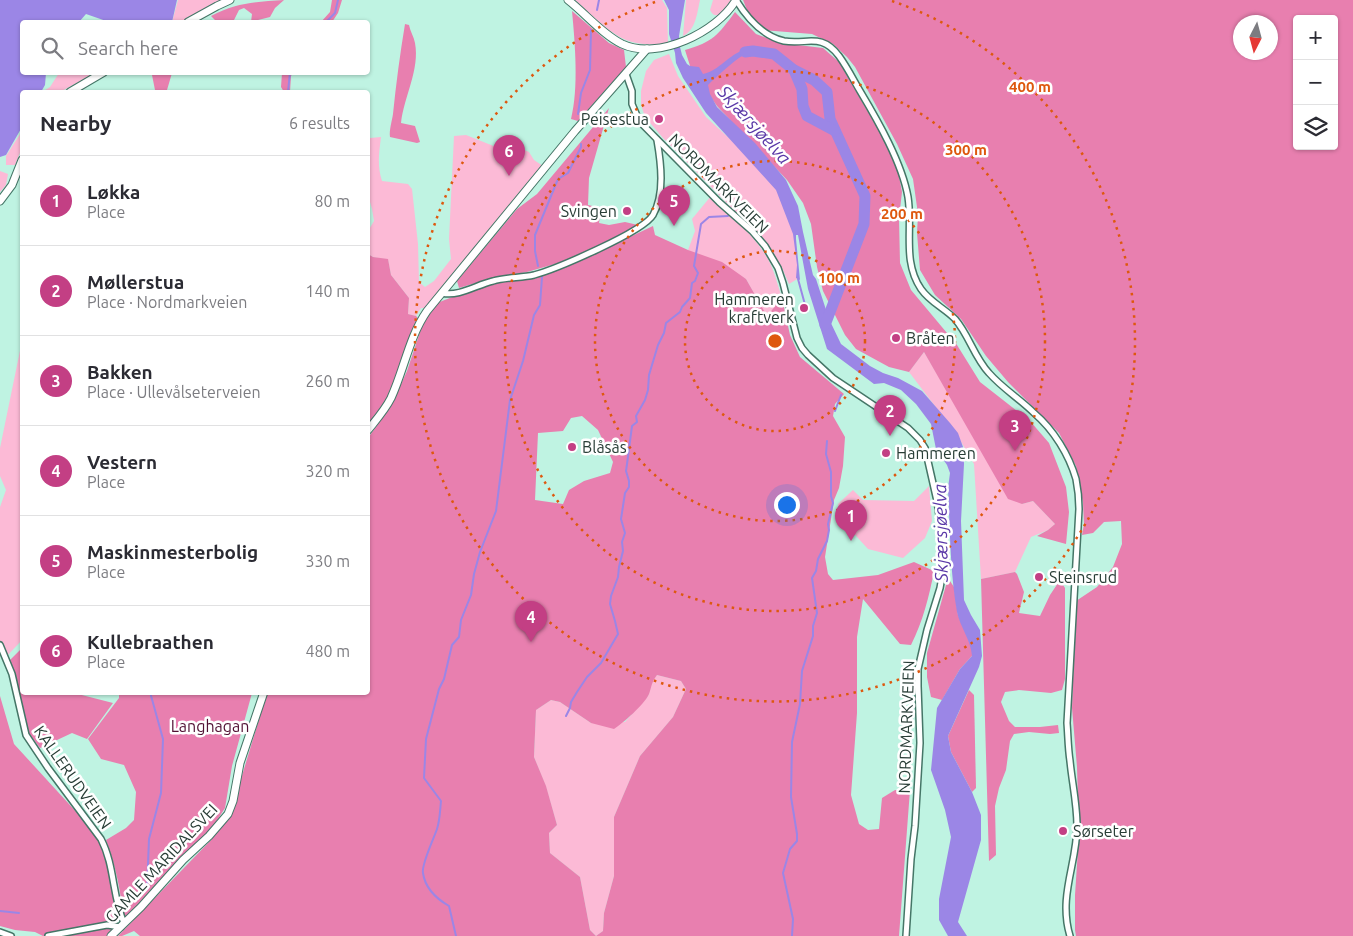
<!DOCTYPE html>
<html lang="en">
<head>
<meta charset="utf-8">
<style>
  body { margin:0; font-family:Ubuntu,sans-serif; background:#f7f7f7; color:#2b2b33 }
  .controls { position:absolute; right:15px; top:15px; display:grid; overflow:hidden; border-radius:5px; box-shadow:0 1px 4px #0004 }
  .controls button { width:45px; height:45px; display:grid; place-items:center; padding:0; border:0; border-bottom:1px solid #e1e1e2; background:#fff; color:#2b2b33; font:25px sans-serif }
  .compass { position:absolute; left:1233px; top:15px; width:45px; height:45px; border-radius:50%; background:#fff; box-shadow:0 1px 4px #0004; rotate:186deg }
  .you { position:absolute; left:786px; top:504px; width:18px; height:18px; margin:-12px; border:4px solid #fff; border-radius:50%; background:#1a73e8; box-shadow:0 0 0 8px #1a73e833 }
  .badge { display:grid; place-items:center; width:32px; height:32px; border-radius:50%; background:#c33f84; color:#fff; font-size:16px; font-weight:700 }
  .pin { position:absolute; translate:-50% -41px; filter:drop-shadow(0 1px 2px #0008) }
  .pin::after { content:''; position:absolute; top:26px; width:18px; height:15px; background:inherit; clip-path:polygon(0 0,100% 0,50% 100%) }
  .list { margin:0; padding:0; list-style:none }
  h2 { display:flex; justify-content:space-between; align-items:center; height:65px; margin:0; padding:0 20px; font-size:21px }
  h2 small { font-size:16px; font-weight:400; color:#7c7c81 }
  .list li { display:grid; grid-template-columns:32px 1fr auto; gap:15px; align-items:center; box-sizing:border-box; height:90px; padding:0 20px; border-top:1px solid #e1e1e2 }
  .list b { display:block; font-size:19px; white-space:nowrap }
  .list p { margin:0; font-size:16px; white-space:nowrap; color:#7c7c81 }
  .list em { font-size:16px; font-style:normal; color:#7c7c81 }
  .icon { flex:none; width:28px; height:28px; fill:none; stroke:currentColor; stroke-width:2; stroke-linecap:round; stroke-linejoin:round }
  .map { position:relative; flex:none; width:1353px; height:936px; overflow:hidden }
  .search { position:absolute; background:#fff; box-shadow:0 1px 4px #0004; left:20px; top:20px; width:350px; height:55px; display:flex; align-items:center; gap:12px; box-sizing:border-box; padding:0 18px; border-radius:5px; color:#7c7c81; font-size:19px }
  .panel { position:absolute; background:#fff; box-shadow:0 1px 4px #0004; left:20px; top:90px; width:350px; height:605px; border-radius:5px }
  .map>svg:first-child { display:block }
</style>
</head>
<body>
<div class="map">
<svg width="1353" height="936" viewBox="0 0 1353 936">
  <rect width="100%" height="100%" fill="#bff3e2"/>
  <g fill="#fcbad6">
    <polygon points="178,0 223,0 182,22 172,22"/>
    <path d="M 575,0 L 662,0 L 667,8 L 668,44 C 656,45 644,45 632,42 C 612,37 591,14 575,0 Z"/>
    <path d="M 686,0 L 700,0 C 697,13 696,30 683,36 Z"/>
    <path d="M 713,0 L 732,0 C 727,7 717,24 710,10 Z"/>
    <polygon points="669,54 678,76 706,117 767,173 785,204 795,240 799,278 789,284 782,268 762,239 663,138 645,117 641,105 641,91 646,71 654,60"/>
    <polygon points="59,73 59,72 95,73 60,92 42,92 50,87"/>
    <polygon points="22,131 22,148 15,165 6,165 6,156"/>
    <path d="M 466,135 L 501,149 L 517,147 L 529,152 L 534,160 L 543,166 L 426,308 L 421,308 L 416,316 L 408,314 L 409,298 L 391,275 L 388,260 L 373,257 L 368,254 L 368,231 L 374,221 L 372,209 L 368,195 L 368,142 L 370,138 L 381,137 C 379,153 377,166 382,181 L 408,184 L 412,189 L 418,244 L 419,282 L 425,287 L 434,281 L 451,259 L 449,239 L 454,136 Z"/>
    <polygon points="0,171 8,174 6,185 0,192"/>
    <path d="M 711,196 C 730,215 757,237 769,261 C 775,273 778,286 782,298 L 767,317 L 746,279 L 688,250 L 695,231 L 692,219 Z"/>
    <polygon points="22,341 22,640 6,657 0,641 0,507 6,490 0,476 0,448"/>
    <polygon points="924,352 955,404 1022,504 1033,501 1055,524 1048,530 1031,537 1015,572 981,579 974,464 957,435 909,372"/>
    <polygon points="929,486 932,521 925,538 903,558 868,549 847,526 841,527 838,504 853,490 863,500 914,501"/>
    <polygon points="657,675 681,681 686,689 673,717 640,756 614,817 614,876 604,913 603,931 596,936 590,930 580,877 550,853 549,833 557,825 546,787 534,757 536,710 551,700 560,702 591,723 625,722 648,696 652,681"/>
  </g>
  <g fill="#e87faf" fill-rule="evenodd">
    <path d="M 284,0 L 275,8 L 270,17 L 258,20 L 257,22 L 251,22 L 252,14 L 244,8 L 239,10 L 233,22 L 217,22 L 211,16 C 237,2 256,2 284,0 Z"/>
    <polygon points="332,0 342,0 338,13 332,22 321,22 330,12"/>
    <path d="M 743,0 L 1353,0 L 1353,936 L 1076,936 L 1075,930 L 1075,895 L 1079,834 L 1077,767 L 1072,708 L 1076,601 L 1097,587 L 1113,567 L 1122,544 L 1121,521 L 1104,522 L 1093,533 L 1082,535 L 1084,524 L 1083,503 L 1076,466 L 1059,433 L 1008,382 L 986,356 L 961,319 L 935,295 L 920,270 L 917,233 L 918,214 L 913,179 L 897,144 L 855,67 L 847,57 L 833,44 L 812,34 L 762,30 L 749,15 ZM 1297,19 L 1334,19 L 1334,146 L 1297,146 ZM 1240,22 L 1270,22 L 1270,52 L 1240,52 Z"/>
    <path d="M 572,11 L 609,43 L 624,50 L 626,67 L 578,121 L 571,119 C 579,88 575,43 572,11 Z"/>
    <path d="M 735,12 L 756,34 L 781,43 L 823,48 L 839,62 L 896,160 L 902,192 L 899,218 L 900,263 L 911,290 L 957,345 L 980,382 L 1030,421 L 1049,443 L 1066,487 L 1069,512 L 1066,544 L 1037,536 L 1048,530 L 1055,524 L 1033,501 L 1022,504 L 1008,499 L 924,352 L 909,372 L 889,367 L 856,349 L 845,335 L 823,291 L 817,267 L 811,224 L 803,203 L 787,180 L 717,106 L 691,69 L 685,50 C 713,42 718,35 735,12 Z"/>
    <path d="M 405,24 L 409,25 C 410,31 414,37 415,43 C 420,70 404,96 401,123 L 415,126 L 420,142 L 417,143 L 390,137 C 389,130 392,121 393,114 C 396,84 400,54 405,24 Z"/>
    <polygon points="148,73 172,73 167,90 164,92 155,90 152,75"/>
    <polygon points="282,73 293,73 291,76 290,92 284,92 281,87"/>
    <polygon points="609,108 589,178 588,205 601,208 599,223 609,225 625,222 638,225 632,230 562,262 527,272 492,278 459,288 457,281 517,209 537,194"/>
    <path d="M 653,226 L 655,235 L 688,250 L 722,262 L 746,279 L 767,316 L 782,298 L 790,335 L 800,357 L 844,394 L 835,404 L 833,416 L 845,437 L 843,466 L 839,488 L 834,500 L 825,557 L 828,574 L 833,580 L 878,575 L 914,562 L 934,571 C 929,597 923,621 911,645 L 900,644 L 863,599 L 857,637 L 857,713 L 851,795 L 859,824 L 868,830 L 879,829 L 882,798 L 895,790 L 910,790 L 899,936 L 140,936 L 134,931 L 122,936 L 118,936 L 211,840 L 231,812 L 267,693 L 368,692 L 368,438 L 392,404 L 407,371 L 423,323 L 437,303 L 491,282 L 528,277 L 562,269 ZM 582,416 L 598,430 L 613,462 L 610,473 L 584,481 L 569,490 L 563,504 L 535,500 L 538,433 L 563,431 L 571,418 ZM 657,675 L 681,681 L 686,689 L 673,717 L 640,756 L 614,817 L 614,876 L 604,913 L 603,931 L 596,936 L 590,930 L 580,877 L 550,853 L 549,833 L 557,825 L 546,786 L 534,757 L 536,710 L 551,700 L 560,702 L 591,723 L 614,729 C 623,723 644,705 649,694 C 652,686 651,683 657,675 Z"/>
    <polygon points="368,254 373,257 388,259 391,275 409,298 408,314 416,316 422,322 389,399 368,427"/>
    <polygon points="1015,572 1017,574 1024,592 1019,613 1040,616 1050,595 1060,580 1065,588 1065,679 1062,690 1051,693 1019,690 1005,692 1001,702 1009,721 1015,727 1040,727 1058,725 1059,733 1050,734 1029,732 1014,734 1010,741 1006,770 999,788 995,806 996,855 989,861 981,579"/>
    <polygon points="948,578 954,587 958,615 972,648 972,656 960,669 942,700 931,697 927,677 927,653"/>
    <polygon points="22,648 22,692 74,693 113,703 87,739 72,733 40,748 25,728 8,662"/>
    <polygon points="969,690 974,695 976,788 972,792 951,752 948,736"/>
    <path d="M 119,693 L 252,693 L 232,766 L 225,808 L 209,833 L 123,923 C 122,894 116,867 106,840 L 126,828 L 134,820 L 136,792 L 124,765 L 101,759 L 88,739 L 119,698 Z"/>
    <polygon points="0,696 14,744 102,840 109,862 118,929 112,936 43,936 35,932 15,930 0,926"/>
  </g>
  <g fill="#9b86e6">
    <polygon points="0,0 177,0 172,22 109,22 86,14 79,22 22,22 22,72 46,73 45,85 41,92 22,92 22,127 6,155 0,157"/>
    <path d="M 664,0 L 685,0 L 679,36 L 680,47 L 682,55 L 687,64 L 690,66 L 699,67 L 703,74 C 719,71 729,54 746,49 C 749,48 754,48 758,48 L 758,54 C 754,54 750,54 746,54 C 739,56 714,79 708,85 L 710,94 L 717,107 L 755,143 L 786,180 L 798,206 L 803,232 L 813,275 L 816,279 L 829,319 L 841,344 L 870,366 L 883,373 L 898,378 L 922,391 L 950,423 L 958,433 L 963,447 L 964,464 L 961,521 L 964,600 L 971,615 L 980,630 L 982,656 L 979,667 L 948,736 L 951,752 L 972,792 L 981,815 L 981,840 L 958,922 L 967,936 L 948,936 L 939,920 L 939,899 L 951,837 L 945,810 L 931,770 L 937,708 L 960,669 L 972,656 C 971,640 960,627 957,612 C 950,572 950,529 948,488 L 950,473 L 947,465 L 936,449 L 931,424 L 916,404 L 901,390 L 884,383 L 874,384 L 827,349 L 808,289 L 798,235 L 796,235 L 796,239 L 800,280 L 796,278 L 797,265 L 793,234 L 776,190 L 706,113 L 683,78 L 676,63 L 675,53 L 669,34 L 669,10 Z"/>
  </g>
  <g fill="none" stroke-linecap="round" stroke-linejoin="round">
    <g stroke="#9b86e6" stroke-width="2">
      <polyline points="597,10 599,0"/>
      <polyline points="326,22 335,13 338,0"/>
      <polyline points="288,92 290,72"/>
      <polyline points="578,114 581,93 590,70 591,30"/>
      <polyline points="538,266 535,251 535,235 558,179 568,173 581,147 581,144"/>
      <polyline points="798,279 807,312"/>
      <polyline points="835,411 841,395"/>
      <polyline points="566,716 570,708 571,702 577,692 587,677 601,663 618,634 615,621 610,604 611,596 618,577 619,567 623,551 622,542 625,533 621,519 625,493 629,487 629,481 626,471 627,464 632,426 637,422 636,416 645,400 648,390 649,375 658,345 664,333 666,323 680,312 682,307 690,298 692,283 695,281 698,273 694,266 701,224 709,217 728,216"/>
      <polyline points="147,889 149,839 161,793 163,739 150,692"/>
      <polyline points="0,911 19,913"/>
      <path d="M 456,936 L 449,906 C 437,899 425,888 423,873 C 421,865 434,838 437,829 C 440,820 440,810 441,801 L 424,778 L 426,739 L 439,689 L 444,679 L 452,645 L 459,637 L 461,620 L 471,595 L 474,574 L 480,552 L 496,511 L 510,400 L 523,361 L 534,315 L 540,305 L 542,277"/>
      <polyline points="792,936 793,919 783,873 790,849 797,841 797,834 791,797 792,742 800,704 802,671 813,636 813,626 817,613 812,578 816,571 818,559 827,541 829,530 828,524 833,503 831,496 831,472 826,454 827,441"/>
    </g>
    <g stroke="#9b86e6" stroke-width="11">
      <polyline points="745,52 753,51 774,54 794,70 814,80 827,92 830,119 865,196 864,224 825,325"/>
      <polyline points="794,70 802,89 803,106 807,116 835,131"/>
    </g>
    <g stroke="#457667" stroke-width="8">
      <g id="minor">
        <path d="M 736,0 C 747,18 763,36 784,41 C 807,45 821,32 839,56 C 847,67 853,79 860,91 C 878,121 902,163 908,197 C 913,229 902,261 921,289 C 930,302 944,308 955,319 C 969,335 974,357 989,373 C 1002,388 1020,399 1034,413 C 1054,430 1069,455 1076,479 C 1078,489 1079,499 1079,509 L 1067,723 C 1068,735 1068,748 1070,761 C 1072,782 1077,804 1077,826 C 1077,864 1058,896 1070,936"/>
        <polyline points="626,74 632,91 632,104 638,118 643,125 719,202 752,231 765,246 778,268 783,283 797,338 802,348 808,355 833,378 908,428 920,440 925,448 937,501 943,543 943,571 940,588 927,630 918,669 918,686 920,743 915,826 911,859 906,936"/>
        <path d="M 442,293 C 459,297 476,285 493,281 C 506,277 521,278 534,275 C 556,269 643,232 653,215 C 665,194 661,163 657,140"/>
        <path d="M 0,645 L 12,674 L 26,735 L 48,768 L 101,839 C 115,866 112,896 124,923"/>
        <polyline points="0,932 11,936"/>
        <polyline points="48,936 107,925 121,927"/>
      </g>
    </g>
    <g stroke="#457667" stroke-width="9">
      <g id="tertiary">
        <path d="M 568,0 C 586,14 602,34 622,44 C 658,61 717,32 736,0"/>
        <polyline points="188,22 217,6 230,0"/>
        <polyline points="70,92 104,72"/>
        <polyline points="0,201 12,185 22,160"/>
        <path d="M 368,430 C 376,420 385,410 391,398 C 404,370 409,337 427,311 L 575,131 L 647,49"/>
        <polyline points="111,936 141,907 183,860 209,836 228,814 233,801 240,763 264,692"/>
      </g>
    </g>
    <use href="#minor" stroke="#fff" stroke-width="5"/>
    <use href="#tertiary" stroke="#fff" stroke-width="7"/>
  </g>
  <g fill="none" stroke="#de580e" stroke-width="2.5" stroke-dasharray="2.5 5">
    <circle cx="775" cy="341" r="90"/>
    <circle cx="775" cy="341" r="180"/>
    <circle cx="775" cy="341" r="270"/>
    <path d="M892 1A360 360 0 1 1 658 1"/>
  </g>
  <g fill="#c33f84" stroke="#fff" stroke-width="2">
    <circle cx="659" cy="119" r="5"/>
    <circle cx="627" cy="211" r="5"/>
    <circle cx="804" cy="308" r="5"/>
    <circle cx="896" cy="338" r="5"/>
    <circle cx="572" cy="447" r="5"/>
    <circle cx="886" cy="453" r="5"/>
    <circle cx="1039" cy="577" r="5"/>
    <circle cx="1063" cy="831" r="5"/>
  </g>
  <g text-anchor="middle" stroke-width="5" stroke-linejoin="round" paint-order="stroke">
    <g font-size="16" fill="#283d36" stroke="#fff" text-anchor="start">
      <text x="649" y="125" text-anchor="end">Peisestua</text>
      <text x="617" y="217" text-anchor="end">Svingen</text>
      <text x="794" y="305" text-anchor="end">Hammeren<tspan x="794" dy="18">kraftverk</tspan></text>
      <text x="906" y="344">Bråten</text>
      <text x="582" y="453">Blåsås</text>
      <text x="896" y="459">Hammeren</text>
      <text x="1049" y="583">Steinsrud</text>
      <text x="1073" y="837">Sørseter</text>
    </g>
    <g font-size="16" fill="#283d36" stroke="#fff">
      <text transform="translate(719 183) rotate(45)" y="6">NORDMARKVEIEN</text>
      <text transform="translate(906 727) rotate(-88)" y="6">NORDMARKVEIEN</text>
      <text transform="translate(73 777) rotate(55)" y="6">KALLERUDVEIEN</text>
      <text transform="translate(161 863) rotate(-47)" y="6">GAMLE MARIDALSVEI</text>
    </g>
    <g font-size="16" fill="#511033" stroke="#fff">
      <text x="210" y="732">Langhagan</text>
    </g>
    <g font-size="18" font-style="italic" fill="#5a38a7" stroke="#fff">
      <text transform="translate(754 125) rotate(48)" y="6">Skjærsjøelva</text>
      <text transform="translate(941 533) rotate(-91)" y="6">Skjærsjøelva</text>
    </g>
  </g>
  <circle cx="775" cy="341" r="8" fill="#de580e" stroke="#fff" stroke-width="2.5"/>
  <g font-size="15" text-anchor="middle" font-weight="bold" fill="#de580e" stroke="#fff" stroke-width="5" stroke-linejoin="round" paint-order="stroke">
    <text x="1030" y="92">400 m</text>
    <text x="966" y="155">300 m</text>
    <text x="902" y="219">200 m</text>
    <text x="839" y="283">100 m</text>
  </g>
</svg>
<div class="controls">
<button>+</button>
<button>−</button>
<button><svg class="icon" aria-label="layers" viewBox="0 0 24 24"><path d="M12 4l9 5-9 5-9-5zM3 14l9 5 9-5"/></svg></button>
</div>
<svg class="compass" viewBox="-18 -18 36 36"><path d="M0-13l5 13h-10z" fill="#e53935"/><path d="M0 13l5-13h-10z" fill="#7c7c81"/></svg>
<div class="you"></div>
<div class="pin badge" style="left:851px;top:541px">1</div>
<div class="pin badge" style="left:890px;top:436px">2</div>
<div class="pin badge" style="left:1015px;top:451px">3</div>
<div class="pin badge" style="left:531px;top:642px">4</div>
<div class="pin badge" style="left:674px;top:226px">5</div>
<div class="pin badge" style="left:509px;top:176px">6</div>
<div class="search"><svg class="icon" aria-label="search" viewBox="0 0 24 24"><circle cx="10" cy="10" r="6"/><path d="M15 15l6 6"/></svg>Search here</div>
<section class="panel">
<h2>Nearby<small>6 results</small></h2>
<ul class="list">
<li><span class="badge">1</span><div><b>Løkka</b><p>Place</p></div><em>80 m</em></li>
<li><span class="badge">2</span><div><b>Møllerstua</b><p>Place · Nordmarkveien</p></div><em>140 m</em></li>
<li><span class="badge">3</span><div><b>Bakken</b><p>Place · Ullevålseterveien</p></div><em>260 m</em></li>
<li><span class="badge">4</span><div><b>Vestern</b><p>Place</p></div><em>320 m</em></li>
<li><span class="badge">5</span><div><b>Maskinmesterbolig</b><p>Place</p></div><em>330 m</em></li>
<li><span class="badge">6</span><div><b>Kullebraathen</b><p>Place</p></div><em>480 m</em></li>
</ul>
</section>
</div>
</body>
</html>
